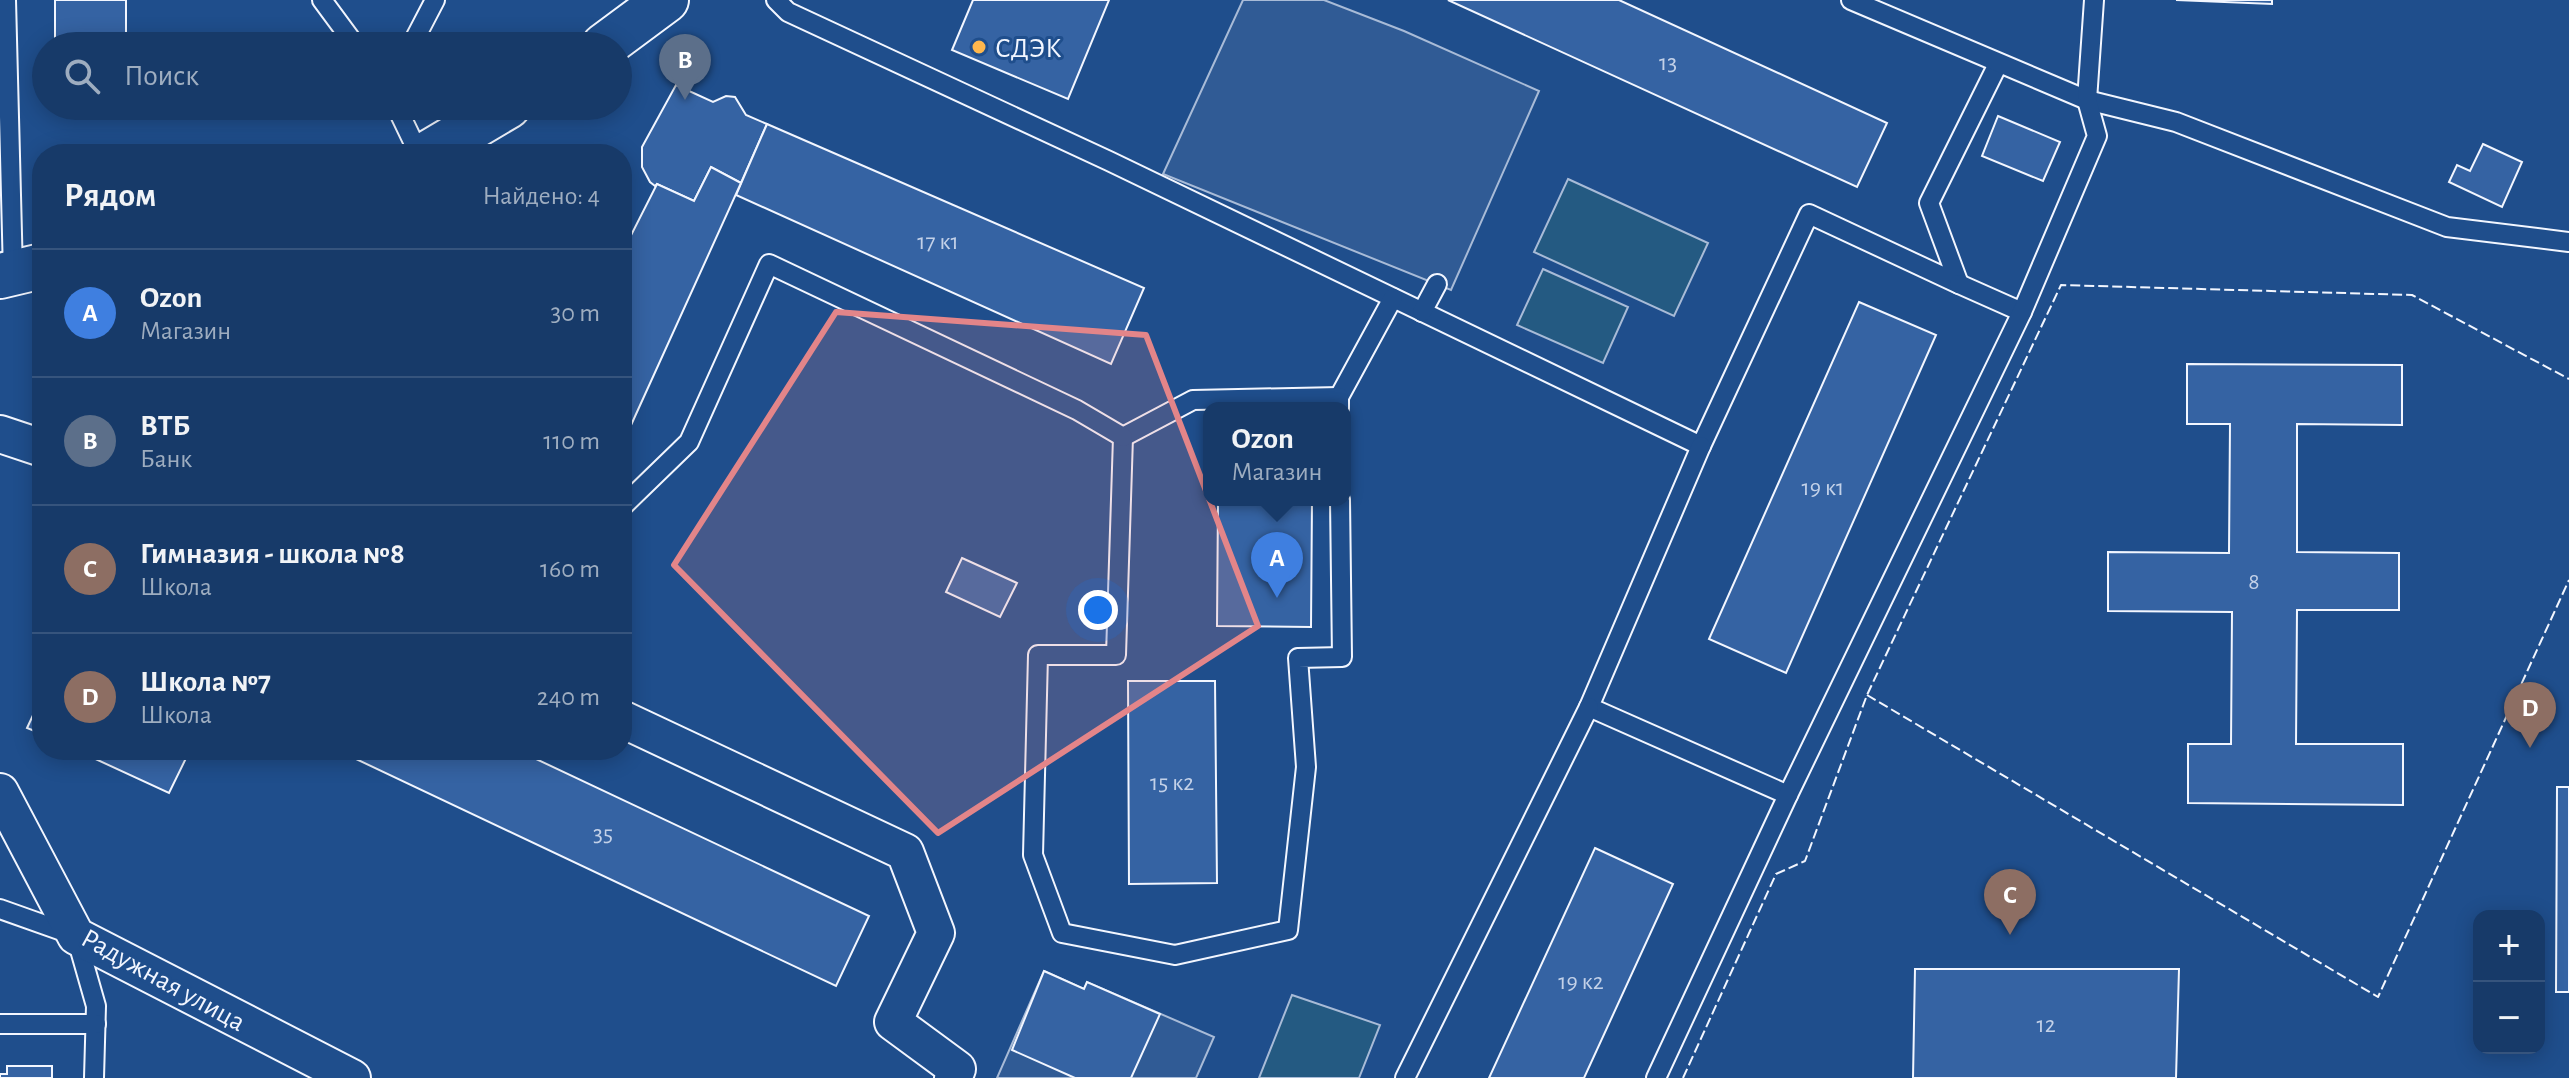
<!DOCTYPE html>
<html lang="ru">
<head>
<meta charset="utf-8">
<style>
  body { margin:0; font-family:"Alegreya Sans",sans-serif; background:#244571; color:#f1f3f6 }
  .controls { position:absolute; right:24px; bottom:24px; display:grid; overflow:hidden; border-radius:16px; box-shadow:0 4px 20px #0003 }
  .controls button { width:72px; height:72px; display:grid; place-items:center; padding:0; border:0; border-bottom:2px solid #36547d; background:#173a69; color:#f1f3f6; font:40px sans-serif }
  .you { position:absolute; left:1098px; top:610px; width:28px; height:28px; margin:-20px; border:6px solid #fff; border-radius:50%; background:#1a73e8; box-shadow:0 0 0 12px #1a73e833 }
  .badge { display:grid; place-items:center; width:52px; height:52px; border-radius:50%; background:#bca0f2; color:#fff; font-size:26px; font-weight:700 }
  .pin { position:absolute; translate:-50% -66px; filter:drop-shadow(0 2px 4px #0008) }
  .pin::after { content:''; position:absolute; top:42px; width:28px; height:24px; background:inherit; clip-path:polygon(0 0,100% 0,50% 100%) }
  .popup { position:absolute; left:1203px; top:402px; width:148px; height:104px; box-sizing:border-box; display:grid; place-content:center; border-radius:16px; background:#173a69; filter:drop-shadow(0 2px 6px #0005); font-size:26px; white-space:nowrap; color:#9eadc0 }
  .popup b { font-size:30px; color:#f1f3f6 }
  .popup::after { content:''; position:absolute; left:50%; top:100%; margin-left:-16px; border:16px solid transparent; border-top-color:#173a69 }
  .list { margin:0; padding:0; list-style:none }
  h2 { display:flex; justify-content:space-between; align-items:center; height:104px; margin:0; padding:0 32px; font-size:34px }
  h2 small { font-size:26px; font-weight:400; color:#9eadc0 }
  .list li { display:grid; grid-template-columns:52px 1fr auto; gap:24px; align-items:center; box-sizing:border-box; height:128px; padding:0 32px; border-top:2px solid #36547d }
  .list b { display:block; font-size:30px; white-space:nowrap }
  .list p { margin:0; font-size:26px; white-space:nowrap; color:#9eadc0 }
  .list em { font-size:26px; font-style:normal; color:#9eadc0 }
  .icon { flex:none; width:44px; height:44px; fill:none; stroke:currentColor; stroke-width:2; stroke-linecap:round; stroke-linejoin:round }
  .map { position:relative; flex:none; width:2569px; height:1078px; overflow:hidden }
  .search { position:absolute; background:#173a69; box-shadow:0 4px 20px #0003; left:32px; top:32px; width:600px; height:88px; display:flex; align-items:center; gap:20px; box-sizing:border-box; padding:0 28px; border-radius:44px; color:#9eadc0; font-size:30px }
  .panel { position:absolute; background:#173a69; box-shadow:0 4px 20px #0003; left:32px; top:144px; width:600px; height:616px; border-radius:32px }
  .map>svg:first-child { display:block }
</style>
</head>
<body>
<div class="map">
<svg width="2569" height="1078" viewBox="0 0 2569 1078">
  <rect width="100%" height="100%" fill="#1f4e8c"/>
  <g fill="#245a82" stroke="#a8bbd7" stroke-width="2">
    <polygon points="1568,179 1708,243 1674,316 1534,252"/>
    <polygon points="1543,269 1628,307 1603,363 1517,325"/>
    <polygon points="1292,995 1380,1025 1359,1078 1259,1078"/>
  </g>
  <g fill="#305b95" stroke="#a8bbd7" stroke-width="2">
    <polygon points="1243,0 1324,0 1404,31 1539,91 1451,290 1163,174"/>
    <polygon points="1044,971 1084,989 1087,982 1214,1037 1196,1078 997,1078"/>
  </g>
  <g fill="#3563a3" stroke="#f2f6ff" stroke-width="2">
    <rect x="55" y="0" width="71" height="45"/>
    <polygon points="973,0 1109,0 1068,99 952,50"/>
    <polygon points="1448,0 1619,0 1887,123 1857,187"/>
    <polygon points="2176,0 2272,0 2272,4"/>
    <polygon points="676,85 713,102 726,96 735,97 746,115 767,124 741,183 711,167 694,201 657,184 655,186 650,182 642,167 642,147"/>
    <polygon points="1998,116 2060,142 2043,181 1982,156"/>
    <polygon points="767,124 1144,288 1111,364 736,195"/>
    <polygon points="2483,144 2522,162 2502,207 2449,182 2457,165 2470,171"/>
    <polygon points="711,167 741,183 622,445 622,253 657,184 694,201"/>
    <polygon points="1859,302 1936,335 1786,673 1709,639"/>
    <polygon points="2187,364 2402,365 2402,425 2297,424 2297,552 2399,553 2399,610 2297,610 2296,744 2403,744 2403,805 2188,803 2188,744 2231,744 2232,612 2108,611 2108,552 2229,553 2230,424 2187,424"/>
    <polygon points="1218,500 1312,500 1311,627 1217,626"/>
    <polygon points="962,558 1017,583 1000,617 946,592"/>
    <polygon points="1128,681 1215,681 1217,883 1129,884"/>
    <polygon points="42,696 42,734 27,728"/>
    <polygon points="76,750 190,750 169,793"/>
    <polygon points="337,750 517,750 869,916 836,986"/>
    <polygon points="2557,787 2569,787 2569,992 2556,992"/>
    <polygon points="1595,848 1673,884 1584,1078 1489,1078"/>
    <polygon points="1915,969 2179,969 2176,1078 1913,1078"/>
    <polygon points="1044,971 1084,989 1087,982 1160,1014 1131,1078 1075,1078 1012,1050"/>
    <polygon points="7,1066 52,1066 52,1078 0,1078 0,1074 7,1074"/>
  </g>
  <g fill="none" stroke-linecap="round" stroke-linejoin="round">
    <g stroke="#f2f6ff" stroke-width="22">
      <g id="lane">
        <polyline points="6,0 13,273"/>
        <polyline points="322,0 356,46"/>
        <polyline points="776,0 788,12 1109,161 1701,446 1809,214 1959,284 1929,203 1998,64"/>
        <polyline points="1851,0 2087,100 2176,122 2447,227 2569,242"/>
        <polyline points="411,46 435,0"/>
        <polyline points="396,106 419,154"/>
        <polyline points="1959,284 2022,312"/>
        <polyline points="1422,312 1437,284"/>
        <polyline points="1339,408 1339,397 1393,298"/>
        <polyline points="1123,437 1116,655 1038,655 1033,855 1062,933 1175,955 1288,930 1306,767 1298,658 1342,657 1340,500"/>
        <polyline points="1123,437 1193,400 1339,397"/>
        <polyline points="1701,446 1589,707 1788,795"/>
        <polyline points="622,507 689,442 769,264 1077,410 1123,437"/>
        <polyline points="0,909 76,936 96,1006 94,1078"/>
        <polyline points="0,1024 96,1024"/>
        <polyline points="1405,1078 1589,707"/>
        <polyline points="1656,1078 1788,795 2022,312 2097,136 2087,100 2094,0"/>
      </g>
    </g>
    <g stroke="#f2f6ff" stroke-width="40">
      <g id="street">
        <polyline points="0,434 42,448"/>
        <polyline points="622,719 905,852 936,933 893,1022 957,1069 953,1078"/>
        <polyline points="0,792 76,936 352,1078"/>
      </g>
    </g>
    <g stroke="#f2f6ff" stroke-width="48">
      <g id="secondary">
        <polyline points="604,46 666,0"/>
        <polyline points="427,154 508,106"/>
        <polyline points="0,276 42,266"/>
      </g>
    </g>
    <use href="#lane" stroke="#1f4e8c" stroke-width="18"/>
    <use href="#street" stroke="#1f4e8c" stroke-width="36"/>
    <use href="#secondary" stroke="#1f4e8c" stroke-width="44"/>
    <g stroke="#f2f6ff" stroke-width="2" stroke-dasharray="10 4" stroke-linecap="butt">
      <polyline points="1867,695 2378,997 2569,580"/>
      <polyline points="1683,1078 1776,874 1805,861 1867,695 2061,285 2412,295 2569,379"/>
    </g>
  </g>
  <path fill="#e38589" fill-opacity="0.2" stroke="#e38589" stroke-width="6" stroke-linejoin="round" d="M 836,312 L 1146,335 L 1258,626 L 938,833 L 674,565 Z"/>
  <circle fill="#ffb74d" stroke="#1f4e8c" stroke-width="3" cx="979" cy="47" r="8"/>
  <g text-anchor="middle" stroke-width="6" stroke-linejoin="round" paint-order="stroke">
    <g font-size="24" fill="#c3d1e8">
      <text x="1668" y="70">13</text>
      <text x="938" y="249">17 к1</text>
      <text x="1823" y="495">19 к1</text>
      <text x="2254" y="589">8</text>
      <text x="1172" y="790">15 к2</text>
      <text x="603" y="841">35</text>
      <text x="1581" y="989">19 к2</text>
      <text x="2046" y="1032">12</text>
    </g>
    <g font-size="28" fill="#f2f6ff" stroke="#1f4e8c" text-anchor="start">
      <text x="995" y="57">СДЭК</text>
    </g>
    <g font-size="28" fill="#f2f6ff" stroke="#1f4e8c">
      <text transform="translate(164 979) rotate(29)" y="10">Радужная улица</text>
    </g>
  </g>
</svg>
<div class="controls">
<button>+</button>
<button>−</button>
</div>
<div class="you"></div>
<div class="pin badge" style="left:1277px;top:598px;background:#3f7fe0">A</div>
<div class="popup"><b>Ozon</b>Магазин</div>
<div class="pin badge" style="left:685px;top:100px;background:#5c6f8a">B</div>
<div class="pin badge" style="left:2010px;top:935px;background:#8d6e63">C</div>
<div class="pin badge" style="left:2530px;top:748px;background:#8d6e63">D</div>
<div class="search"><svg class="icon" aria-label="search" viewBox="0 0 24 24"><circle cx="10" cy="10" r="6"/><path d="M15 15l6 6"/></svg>Поиск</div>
<section class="panel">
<h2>Рядом<small>Найдено: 4</small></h2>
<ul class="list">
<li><span class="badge" style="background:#3f7fe0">A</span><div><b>Ozon</b><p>Магазин</p></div><em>30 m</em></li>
<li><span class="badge" style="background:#5c6f8a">B</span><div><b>ВТБ</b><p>Банк</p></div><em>110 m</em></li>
<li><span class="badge" style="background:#8d6e63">C</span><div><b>Гимназия - школа №8</b><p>Школа</p></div><em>160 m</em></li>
<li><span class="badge" style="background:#8d6e63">D</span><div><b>Школа №7</b><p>Школа</p></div><em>240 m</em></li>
</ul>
</section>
</div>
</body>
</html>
